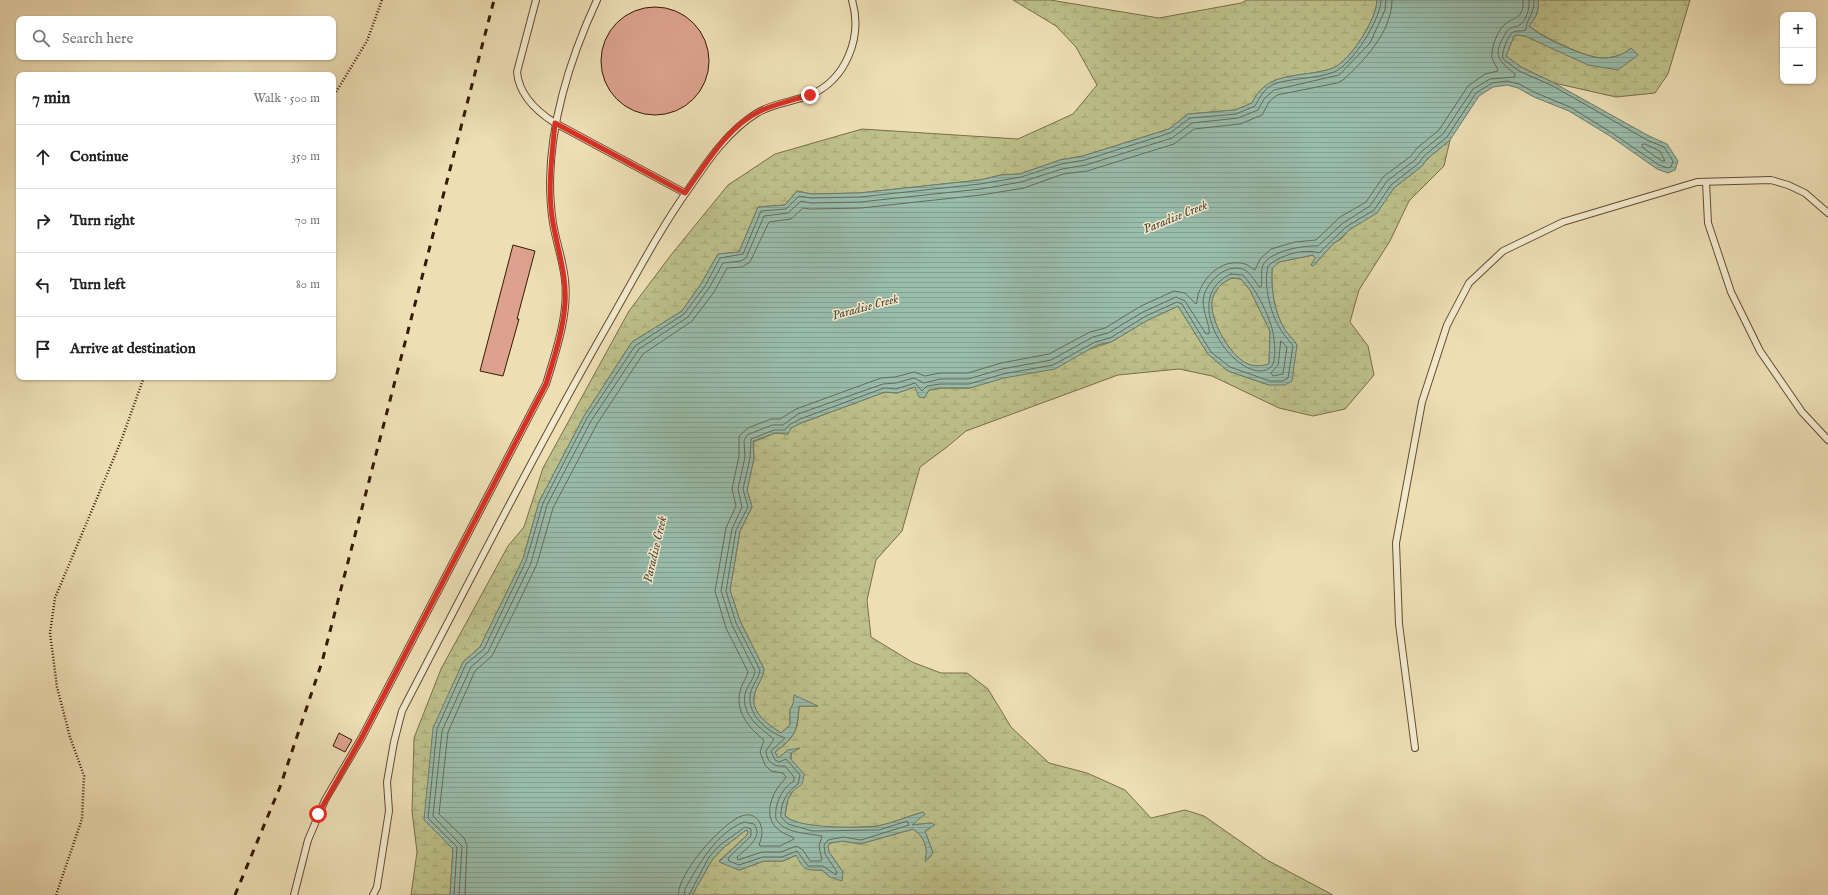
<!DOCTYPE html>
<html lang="en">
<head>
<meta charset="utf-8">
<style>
  body { margin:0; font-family:"IM FELL English",serif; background:#f2f2f2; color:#222 }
  .controls { position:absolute; right:12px; top:12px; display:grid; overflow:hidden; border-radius:8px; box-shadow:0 1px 3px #0004 }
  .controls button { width:36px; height:36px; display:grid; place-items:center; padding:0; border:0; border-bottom:1px solid #e0e0e0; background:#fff; color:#222; font:20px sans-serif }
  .stop { position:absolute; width:12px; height:12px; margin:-9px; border:3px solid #d93025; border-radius:50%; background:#fff }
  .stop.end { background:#d93025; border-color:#fff; box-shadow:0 1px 4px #0008 }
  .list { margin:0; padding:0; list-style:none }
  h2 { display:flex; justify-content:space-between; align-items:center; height:52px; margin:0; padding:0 16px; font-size:17px }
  h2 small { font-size:13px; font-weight:400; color:#767676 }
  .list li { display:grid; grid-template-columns:26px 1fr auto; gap:12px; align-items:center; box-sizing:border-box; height:64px; padding:0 16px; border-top:1px solid #e0e0e0 }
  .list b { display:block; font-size:15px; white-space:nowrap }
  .list em { font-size:13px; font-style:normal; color:#767676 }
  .icon { flex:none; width:22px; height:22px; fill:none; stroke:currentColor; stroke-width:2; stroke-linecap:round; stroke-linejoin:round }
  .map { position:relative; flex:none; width:1828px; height:895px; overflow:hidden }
  .search { position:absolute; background:#fff; box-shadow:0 1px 3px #0004; left:16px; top:16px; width:320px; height:44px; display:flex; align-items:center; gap:10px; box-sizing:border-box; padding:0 14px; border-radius:8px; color:#767676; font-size:15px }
  .panel { position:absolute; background:#fff; box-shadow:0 1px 3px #0004; left:16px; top:72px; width:320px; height:308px; border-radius:8px }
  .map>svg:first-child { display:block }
</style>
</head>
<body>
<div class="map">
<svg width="1828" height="895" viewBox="0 0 1828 895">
  <defs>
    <pattern id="wetland-marsh" width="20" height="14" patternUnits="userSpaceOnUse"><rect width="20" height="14" fill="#bdc08a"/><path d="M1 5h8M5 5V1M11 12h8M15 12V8" fill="none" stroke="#a3a476"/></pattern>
    <pattern id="water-rules" width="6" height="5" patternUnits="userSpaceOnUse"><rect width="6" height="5" fill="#99bcab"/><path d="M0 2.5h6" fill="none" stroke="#84a192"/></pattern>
  </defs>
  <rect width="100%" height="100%" fill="#eddeb4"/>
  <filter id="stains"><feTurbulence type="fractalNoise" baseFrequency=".005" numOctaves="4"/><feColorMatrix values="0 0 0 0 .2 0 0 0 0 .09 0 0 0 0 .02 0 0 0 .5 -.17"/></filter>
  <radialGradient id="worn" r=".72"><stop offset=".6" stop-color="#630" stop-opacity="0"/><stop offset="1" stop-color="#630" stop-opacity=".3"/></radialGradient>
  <g fill="url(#wetland-marsh)" stroke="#7a6d48">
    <path d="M 1013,0 L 1050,0 L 1159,18 L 1241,3 L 1247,0 L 1377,0 C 1377,19 1350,61 1333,68 C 1329,70 1322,71 1318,72 C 1290,77 1265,75 1252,103 L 1235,110 L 1188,114 L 1169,129 L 1083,156 L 1060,160 L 1020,174 L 1001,175 L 980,180 L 859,193 L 811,194 L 797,191 L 785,205 L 758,207 L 739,252 L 718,254 L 701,284 L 682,311 L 632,342 L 584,416 L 539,502 L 523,559 L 480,647 L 463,662 L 424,820 L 453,849 L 450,895 L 411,895 L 417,852 L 412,811 L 414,738 L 441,669 L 508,546 L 524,527 L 543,468 L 629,311 L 671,255 L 728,185 L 775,154 L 862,129 L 1018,139 L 1073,114 L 1097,85 L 1076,47 L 1056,26 Z"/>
    <path d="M 1538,0 L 1690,0 L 1668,74 L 1655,93 L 1616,97 L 1554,83 L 1521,67 L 1506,56 L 1514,36 L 1517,35 L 1525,36 L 1618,70 L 1631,48 C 1624,55 1613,58 1603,58 C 1588,59 1541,36 1529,26 C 1536,18 1539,11 1538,0 Z"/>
    <path d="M 1450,140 L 1444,166 L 1409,201 L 1390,241 L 1359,290 L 1350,322 L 1368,346 L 1374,375 L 1345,409 L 1313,416 L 1279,408 L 1212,376 L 1179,369 L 1118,375 L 966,431 L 947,447 L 920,467 L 902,531 L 876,560 L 867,600 L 871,637 L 912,662 L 941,673 L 967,673 L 988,689 L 1011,727 L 1049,763 L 1087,773 L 1125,790 L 1151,818 L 1185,810 L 1204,816 L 1267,860 L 1333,895 L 692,895 L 712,860 L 723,848 L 746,830 L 748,831 L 747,835 L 719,861 L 739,870 L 764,861 L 783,861 L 797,855 C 803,869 807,870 822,870 L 830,877 L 843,872 L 829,852 L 828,846 L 830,843 L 843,841 L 860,844 L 913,829 C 925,837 928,848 926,861 L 933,853 L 925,831 L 934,825 L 931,823 L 911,825 L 923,812 C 909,816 893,823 878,826 C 858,828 799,830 785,816 L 788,799 L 793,791 L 791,753 L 798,749 L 788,750 L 778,758 L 775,752 C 795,737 798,732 799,706 L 817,706 L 793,704 L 790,710 L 790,725 L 781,733 C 769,725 751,714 754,696 C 756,686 763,679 764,669 L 740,621 L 730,590 L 740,531 L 752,507 L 747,490 L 754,458 L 753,442 L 775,433 L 788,434 L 791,428 L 801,423 L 885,392 L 897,393 L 915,387 L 924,398 L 929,390 L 941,388 L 970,388 L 1111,342 L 1148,320 L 1178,306 L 1208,354 L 1228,371 L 1269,385 L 1295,353 L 1297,345 C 1294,340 1289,335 1285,330 C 1274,311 1271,290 1272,269 L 1279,262 L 1313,255 L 1316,259 L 1311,265 L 1313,266 L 1334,243 L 1341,239 L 1349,230 L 1377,212 L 1394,188 L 1422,166 L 1427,159 Z"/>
    <path d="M 1232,278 L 1241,279 L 1250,290 L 1270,331 L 1269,364 C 1263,366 1254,367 1248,364 C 1230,357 1206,315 1213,297 C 1217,287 1223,282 1232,278 Z"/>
  </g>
  <path fill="url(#water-rules)" stroke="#717b69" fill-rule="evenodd" d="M 1377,0 L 1538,0 C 1539,11 1536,18 1529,26 C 1540,37 1588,59 1603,58 C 1613,58 1624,55 1631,48 L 1638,55 L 1618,70 L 1588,65 L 1525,36 L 1517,35 L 1514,36 L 1506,56 L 1521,67 L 1554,83 L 1649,136 L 1667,144 L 1678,161 L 1675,170 L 1668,173 L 1657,169 L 1610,136 L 1569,111 L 1534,97 L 1518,88 L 1507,85 L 1493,87 L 1479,96 L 1450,140 L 1427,159 L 1422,166 L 1394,188 L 1377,213 L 1349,230 L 1340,239 L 1334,243 L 1313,266 L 1311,265 L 1315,258 L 1313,255 L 1279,262 L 1272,269 C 1271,290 1274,312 1285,330 C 1289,335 1294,340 1297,345 L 1292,381 L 1285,385 L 1269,385 L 1228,371 L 1208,354 L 1178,306 L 1148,320 L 1111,342 L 1097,345 L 1055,369 L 1004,378 L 970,388 L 941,388 L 929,390 L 924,398 L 919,397 L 915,387 L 897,393 L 885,392 L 801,423 L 791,428 L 788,434 L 775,433 L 753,441 L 754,458 L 747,490 L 752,507 L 740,531 L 730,590 L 740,621 L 764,669 C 763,679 756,686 754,696 C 751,713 769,725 781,733 L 790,725 L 790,710 L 793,704 L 794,695 L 818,706 L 799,706 C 797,733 795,736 775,752 L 778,758 L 788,750 L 800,748 L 791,753 L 790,758 L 804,774 C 802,788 803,783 793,791 C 787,797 786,808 785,816 C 798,829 859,828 878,826 C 893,823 909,816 923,812 L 925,814 L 912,825 L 931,823 L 935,825 L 925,831 L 933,853 L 925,862 C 928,848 925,837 913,829 L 860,844 L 843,841 L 830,843 L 828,846 L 829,852 L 843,872 L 842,881 L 830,877 L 822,870 C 805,870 804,871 796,855 L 783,861 L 764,861 L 739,870 L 719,862 L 747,835 L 748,831 L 746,830 L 723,848 L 712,860 L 692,895 L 450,895 L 453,849 L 424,820 L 433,728 L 463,662 L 480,647 L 523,559 L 539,502 L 584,416 L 632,342 L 682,311 L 701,284 L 718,254 L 739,252 L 758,207 L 785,205 L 797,191 L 811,194 L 859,193 L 980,180 L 1001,175 L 1020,174 L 1060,160 L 1083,156 L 1169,129 L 1188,114 L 1235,110 L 1252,103 C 1265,75 1290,77 1318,72 C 1322,71 1329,70 1333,68 C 1350,61 1377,19 1377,0 ZM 1232,278 L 1241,279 L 1250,290 L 1270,331 L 1269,364 C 1263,366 1254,367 1248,364 C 1230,357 1206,315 1213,297 C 1217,287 1223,282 1232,278 Z"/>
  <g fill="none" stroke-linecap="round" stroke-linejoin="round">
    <g stroke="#686b58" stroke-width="1">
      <polygon points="1645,144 1660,151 1665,161 1662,161 1643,148 1642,145"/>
      <path d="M 1231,274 L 1243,275 C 1256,289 1273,321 1274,340 C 1275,346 1276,363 1271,367 C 1243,391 1173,300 1231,274 Z"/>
      <polygon points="1281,341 1287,347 1283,374 1273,376 1271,373 1278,365"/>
      <path d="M 454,895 L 457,847 L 428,818 L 437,729 L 466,664 L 484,649 L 526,561 L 543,503 L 587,418 L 635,346 L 684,314 L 705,286 L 720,258 L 743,254 L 761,211 L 786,209 L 799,196 L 811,198 L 860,197 L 980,184 L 1021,177 L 1061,164 L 1085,160 L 1170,133 L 1190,118 L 1236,114 L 1255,106 C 1259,99 1263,90 1272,85 C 1286,78 1318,79 1334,72 C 1352,65 1381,19 1381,0"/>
      <polyline points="459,895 462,846 433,816 442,731 471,667 488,652 531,563 547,505 591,421 639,349 688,317 709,288 723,263 741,261 746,258 764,216 788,213 801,201 811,203 860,202 981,189 1021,182 1062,169 1086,165 1172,138 1192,123 1238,118 1258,110 1264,99 1274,90 1339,75 1370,43 1385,10 1386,0"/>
      <path d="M 465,895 L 467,845 L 464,838 L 439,814 L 448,732 L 475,671 L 492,656 L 516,608 L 537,564 L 553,508 L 597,424 L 643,354 L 692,321 L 714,292 L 727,268 L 742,267 L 750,262 L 769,222 L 791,219 L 803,208 L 811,209 L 861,208 L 981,195 L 1024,188 L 1063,174 L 1087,171 L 1174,144 L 1194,129 L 1240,124 L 1262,115 L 1269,102 L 1277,95 L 1337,83 L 1343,80 C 1365,60 1392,31 1392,0"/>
      <path d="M 678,895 C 679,872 719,827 739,817 C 758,808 767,829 759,844 L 760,846 L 780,846 L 794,839 L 793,837 C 770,830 764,814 775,792 C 778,786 783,782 786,777 L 783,773 L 771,771 L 765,765 L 760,752 L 764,740 C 750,729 735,712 740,692 C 741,685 746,679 748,672 L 726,628 L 715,591 L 726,528 L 736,506 L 732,489 L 739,456 L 739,436 L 748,428 L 771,419 L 780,419 L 796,409 L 881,378 L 895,377 L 914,372 L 925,376 L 940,373 L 968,373 L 1001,363 L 1049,354 L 1090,332 L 1105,328 L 1141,306 L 1174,291 L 1185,293 L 1196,304 C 1198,300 1197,296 1199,292 C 1206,274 1224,258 1245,264 C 1249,265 1252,269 1255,270 L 1260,259 L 1271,249 L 1295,242 L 1316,240 L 1340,217 L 1366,202 L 1383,177 L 1411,156 L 1417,148 L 1439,130 L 1468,86 L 1485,74 L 1498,71 C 1497,65 1491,61 1492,54 C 1492,46 1498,30 1504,25 C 1514,16 1524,20 1523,0"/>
      <path d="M 684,895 L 685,889 C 699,864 716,833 744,822 L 754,824 C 764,837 746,849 737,857 L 738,860 L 762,852 L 781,852 L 796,846 L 803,850 L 810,861 L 820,861 L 822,860 L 819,846 L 822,836 C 807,833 785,834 776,819 C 774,804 782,788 794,781 L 794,777 L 785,766 C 774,767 767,763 766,751 L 774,739 C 760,728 741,715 745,694 C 747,686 754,679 755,671 L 732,625 L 721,591 L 732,529 L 742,507 L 738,489 L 745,457 L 744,441 L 747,435 L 772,425 L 783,425 L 798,414 L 883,384 L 896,383 L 914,378 L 924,383 L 940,379 L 968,379 L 1002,369 L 1051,360 L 1093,337 L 1108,333 L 1143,312 L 1176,297 L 1185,301 L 1206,334 L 1209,334 C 1211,326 1200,308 1204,295 C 1209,280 1227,262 1245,270 C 1250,273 1256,282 1259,287 L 1261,287 C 1263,281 1260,272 1263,265 C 1270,251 1304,245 1318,246 L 1343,223 L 1370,206 L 1387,181 L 1415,160 L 1421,152 L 1443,134 L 1473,89 L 1490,79 L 1515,77 L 1515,74 C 1495,58 1493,54 1507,31 C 1511,27 1514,27 1518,26 C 1526,23 1530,7 1529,0"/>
      <path d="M 689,895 L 709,857 L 720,845 L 745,827 L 751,829 L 751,836 L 728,858 L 729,861 L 739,865 L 763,857 L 782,857 L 797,851 L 808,866 L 823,866 L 836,875 L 837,872 L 825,854 L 824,845 L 828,840 L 843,837 L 861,840 L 909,825 L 907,821 L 879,830 L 812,831 L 788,824 L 781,817 C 780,804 787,791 798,784 L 800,775 L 786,759 L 779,762 L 775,760 L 771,751 L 785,738 C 768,732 748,716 750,696 C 751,686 759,679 760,670 L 736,623 L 726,591 L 736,530 L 748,507 L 743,489 L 750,458 L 751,439 L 774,430 L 785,430 L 789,425 L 800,419 L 884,388 L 896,389 L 915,383 L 922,391 L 927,386 L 940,384 L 969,384 L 1003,374 L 1053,365 L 1095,342 L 1110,338 L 1146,316 L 1177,302 L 1182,304 L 1211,352 L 1230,367 L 1270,381 L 1283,381 L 1288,378 L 1293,346 C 1290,341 1286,338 1283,333 C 1271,317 1263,286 1268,266 C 1280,255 1304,248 1319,253 L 1346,227 L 1374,210 L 1391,185 L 1419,163 L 1424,156 L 1447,137 L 1476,93 L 1492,83 L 1507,81 L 1519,84 L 1536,93 L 1570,107 L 1612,133 L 1659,165 L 1668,168 L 1671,167 L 1673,161 L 1664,147 L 1647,140 L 1553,86 L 1519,71 L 1503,59 C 1501,53 1508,35 1513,32 C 1518,30 1522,32 1526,30 C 1525,21 1535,14 1534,0"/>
    </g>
  </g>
  <g fill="#dca28d" stroke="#361a06">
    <circle cx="655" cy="61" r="54"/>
    <polygon points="513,245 535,251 517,319 519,319 503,376 480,371"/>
    <polygon points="339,733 352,740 345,752 333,746"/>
  </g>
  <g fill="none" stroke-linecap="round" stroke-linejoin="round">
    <g stroke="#644b32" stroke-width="8">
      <g id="lane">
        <path d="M 536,0 L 517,72 C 519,95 536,111 555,123 L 685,193"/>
        <polyline points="1706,182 1708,223 1731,292 1760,351 1802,412 1828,440"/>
        <polyline points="1415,748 1399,624 1396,543 1422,402 1447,325 1469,283 1503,251 1563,222 1697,182 1771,180 1788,185 1805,193 1828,213"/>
        <path d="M 294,895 L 308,840 L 325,800 L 362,737 L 546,384 C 556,351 569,314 565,280 C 563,260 556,242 553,223 C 551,210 550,194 550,181 C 551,118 571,56 597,0"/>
        <path d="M 373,895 L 377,887 L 389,811 L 387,782 L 394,742 L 402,711 C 469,582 535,452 607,326 C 634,279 659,230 690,187 C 709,159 728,131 757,113 C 773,103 793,102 810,95 C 846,80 863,37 852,0"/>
      </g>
    </g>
    <g stroke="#361a06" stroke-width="2.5" stroke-dasharray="1 2" stroke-linecap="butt">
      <polyline points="333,97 367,41 382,0"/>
      <polyline points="56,895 82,819 84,776 70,737 57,687 50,633 55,598 121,441 144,377"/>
    </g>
    <use href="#lane" stroke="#f3eace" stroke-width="6"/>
    <polyline stroke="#361a06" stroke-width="3" stroke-dasharray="7 7" stroke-linecap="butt" points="235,895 280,787 322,662 494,0"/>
  </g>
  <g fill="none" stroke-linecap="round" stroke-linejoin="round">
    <path stroke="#d93025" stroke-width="5" d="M 318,814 L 362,737 L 546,384 C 554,358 563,331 565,304 C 567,276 558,251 553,223 C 547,190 552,156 555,123 L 685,193 C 706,164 727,127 760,111 C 775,104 793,100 810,95"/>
  </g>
  <g text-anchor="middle" stroke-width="3" stroke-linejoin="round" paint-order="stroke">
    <g font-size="13" font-style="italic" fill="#544b38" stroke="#f3eace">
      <text transform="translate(1175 216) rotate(-22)" y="5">Paradise Creek</text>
      <text transform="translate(865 306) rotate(-15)" y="5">Paradise Creek</text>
      <text transform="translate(654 549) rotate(-77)" y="5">Paradise Creek</text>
    </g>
  </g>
  <rect width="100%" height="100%" filter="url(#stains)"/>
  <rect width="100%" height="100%" fill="url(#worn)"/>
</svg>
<div class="controls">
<button>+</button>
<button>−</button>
</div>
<div class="stop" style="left:318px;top:814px"></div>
<div class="stop end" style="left:810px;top:95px"></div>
<div class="search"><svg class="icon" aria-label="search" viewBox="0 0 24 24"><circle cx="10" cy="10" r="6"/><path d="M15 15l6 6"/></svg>Search here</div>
<section class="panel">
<h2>7 min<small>Walk · 500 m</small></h2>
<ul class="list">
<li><svg class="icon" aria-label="ahead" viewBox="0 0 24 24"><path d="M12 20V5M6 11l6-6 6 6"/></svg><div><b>Continue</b></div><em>350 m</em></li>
<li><svg class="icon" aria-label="right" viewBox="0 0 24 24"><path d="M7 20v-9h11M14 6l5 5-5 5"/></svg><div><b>Turn right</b></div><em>70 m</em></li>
<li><svg class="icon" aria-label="left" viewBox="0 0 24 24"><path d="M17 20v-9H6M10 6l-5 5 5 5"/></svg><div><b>Turn left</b></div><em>80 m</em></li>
<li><svg class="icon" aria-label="arrive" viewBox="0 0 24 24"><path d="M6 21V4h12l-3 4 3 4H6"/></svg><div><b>Arrive at destination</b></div></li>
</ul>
</section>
</div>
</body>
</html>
